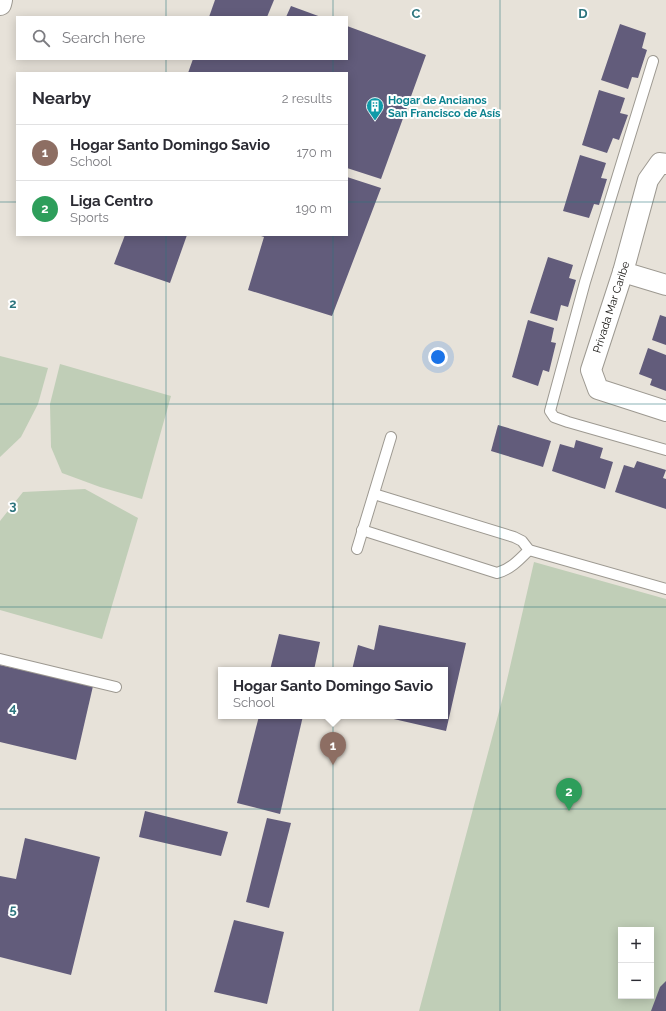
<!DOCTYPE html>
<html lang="en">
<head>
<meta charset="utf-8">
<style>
  body { margin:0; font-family:Raleway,sans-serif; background:#f7f7f7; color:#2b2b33 }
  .controls { position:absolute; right:12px; bottom:12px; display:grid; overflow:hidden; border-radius:0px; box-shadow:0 2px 10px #0003 }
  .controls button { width:36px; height:36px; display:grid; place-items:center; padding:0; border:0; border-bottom:1px solid #e1e1e2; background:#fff; color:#2b2b33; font:20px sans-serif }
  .you { position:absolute; left:438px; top:357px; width:14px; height:14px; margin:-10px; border:3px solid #fff; border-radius:50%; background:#1a73e8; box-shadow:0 0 0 6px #1a73e833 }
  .badge { display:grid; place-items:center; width:26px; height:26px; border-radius:50%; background:#0f766e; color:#fff; font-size:13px; font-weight:700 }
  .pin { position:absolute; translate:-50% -33px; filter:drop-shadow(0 1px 2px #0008) }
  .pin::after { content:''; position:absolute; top:21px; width:14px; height:12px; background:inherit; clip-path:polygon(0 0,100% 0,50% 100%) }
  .popup { position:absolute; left:218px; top:667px; width:230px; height:52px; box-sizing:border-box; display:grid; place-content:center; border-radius:0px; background:#fff; filter:drop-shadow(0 1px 3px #0005); font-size:13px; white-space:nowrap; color:#7c7c81 }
  .popup b { font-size:15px; color:#2b2b33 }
  .popup::after { content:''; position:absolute; left:50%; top:100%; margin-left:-8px; border:8px solid transparent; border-top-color:#fff }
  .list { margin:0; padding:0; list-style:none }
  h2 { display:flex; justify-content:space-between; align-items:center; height:52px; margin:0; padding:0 16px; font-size:17px }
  h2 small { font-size:13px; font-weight:400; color:#7c7c81 }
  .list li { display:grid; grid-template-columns:26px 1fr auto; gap:12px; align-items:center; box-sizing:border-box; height:56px; padding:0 16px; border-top:1px solid #e1e1e2 }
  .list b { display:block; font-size:15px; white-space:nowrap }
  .list p { margin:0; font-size:13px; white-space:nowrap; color:#7c7c81 }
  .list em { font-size:13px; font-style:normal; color:#7c7c81 }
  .icon { flex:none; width:22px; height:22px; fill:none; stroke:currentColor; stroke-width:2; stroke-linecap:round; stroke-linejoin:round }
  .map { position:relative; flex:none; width:666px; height:1011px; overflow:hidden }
  .search { position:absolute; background:#fff; box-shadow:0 2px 10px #0003; left:16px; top:16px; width:332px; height:44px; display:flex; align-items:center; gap:10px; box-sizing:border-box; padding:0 14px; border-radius:0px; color:#7c7c81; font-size:15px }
  .panel { position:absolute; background:#fff; box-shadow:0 2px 10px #0003; left:16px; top:72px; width:332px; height:164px; border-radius:0px }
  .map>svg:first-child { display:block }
</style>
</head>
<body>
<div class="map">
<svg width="666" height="1011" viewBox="0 0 666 1011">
  <rect width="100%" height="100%" fill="#e7e2d9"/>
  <g fill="#c0ceb7" fill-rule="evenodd">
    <polygon points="0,356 48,368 38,404 21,437 0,457"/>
    <polygon points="60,364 171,396 142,499 100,487 62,473 51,447 50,404"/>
    <polygon points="85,489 138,518 102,639 0,610 0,521 23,492"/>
    <path d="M 534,562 L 666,599 L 666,1011 L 419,1011 L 504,693 ZM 621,930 L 651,930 L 651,996 L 621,996 Z"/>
  </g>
  <g fill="#625c7b">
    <polygon points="215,0 274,0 267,17 209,17"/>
    <polygon points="291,6 321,17 286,17"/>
    <polygon points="620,24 646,33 642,48 647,50 638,78 632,77 628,89 601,80"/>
    <polygon points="347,26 426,55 381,179 347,168 347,73 188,73 193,59 347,59"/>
    <polygon points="599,90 625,98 620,113 628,115 619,140 613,138 607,153 582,145"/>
    <polygon points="580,155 606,163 601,178 607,179 599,205 594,204 589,218 563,211"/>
    <polygon points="347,177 381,188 332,316 248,290 264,237 258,235 347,235"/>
    <polygon points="125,235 187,235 170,283 114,264"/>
    <polygon points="548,257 573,265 569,278 576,280 568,307 561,305 557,321 530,313"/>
    <polygon points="660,315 666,317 666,345 652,340"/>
    <polygon points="528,320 554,328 551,342 556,343 549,372 543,370 538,386 512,377"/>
    <polygon points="648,348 666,355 666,391 650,385 652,379 639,374"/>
    <polygon points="498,425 551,441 543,467 491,451"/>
    <polygon points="576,440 603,448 600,458 613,462 605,489 552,471 560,444 574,448"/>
    <polygon points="637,461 666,470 663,478 666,479 666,509 615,492 624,465 634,468"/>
    <polygon points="379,625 466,643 446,731 385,717 445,716 445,670 352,670 358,645 374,650"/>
    <polygon points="279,634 320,642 314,670 270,670"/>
    <polygon points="0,665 93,686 76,760 0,742"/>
    <polygon points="259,716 303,716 280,814 237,803"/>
    <polygon points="145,811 228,832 221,856 139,837"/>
    <polygon points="267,818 291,823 269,908 246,902"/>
    <polygon points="25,838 100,857 71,975 0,957 0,876 16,879"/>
    <polygon points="234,920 284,932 267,1004 214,992"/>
    <polygon points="666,981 666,1011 651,1011 660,987"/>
  </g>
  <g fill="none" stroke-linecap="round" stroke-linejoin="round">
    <g stroke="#9d9991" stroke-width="12">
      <g id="lane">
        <polyline points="653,61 585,282 550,411 554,417 568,422 666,450"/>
        <polyline points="374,494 514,537 522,541 529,550 666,589"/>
        <path d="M 362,530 L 497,573 C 511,569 519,560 529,550"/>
        <polyline points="357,549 391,437"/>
        <polyline points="0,659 116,687"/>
      </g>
    </g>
    <g stroke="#9d9991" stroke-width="22">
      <g id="street">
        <polyline points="666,164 660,163 648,180 623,272 591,370 598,389 666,411"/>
        <polyline points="623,272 666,285"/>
      </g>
    </g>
    <g stroke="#9d9991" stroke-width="24">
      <polyline id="secondary" points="0,4 1,0"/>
    </g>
    <use href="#lane" stroke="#fff" stroke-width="10"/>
    <use href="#street" stroke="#fff" stroke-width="20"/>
    <use href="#secondary" stroke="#fff" stroke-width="22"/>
  </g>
  <path fill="none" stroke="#2d757e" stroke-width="1" stroke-opacity="0.55" d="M 166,0 L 166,17M 333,0 L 333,17M 500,0 L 500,1011M 166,59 L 166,73M 333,59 L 333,73M 0,202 L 17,202M 347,202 L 666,202M 166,235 L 166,1011M 333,235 L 333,1011M 0,404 L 666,404M 0,607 L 666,607M 0,809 L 666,809"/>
  <defs>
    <g id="building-pin" transform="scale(0.9)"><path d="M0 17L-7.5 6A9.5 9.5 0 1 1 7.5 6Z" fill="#0f9aa8" stroke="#fff"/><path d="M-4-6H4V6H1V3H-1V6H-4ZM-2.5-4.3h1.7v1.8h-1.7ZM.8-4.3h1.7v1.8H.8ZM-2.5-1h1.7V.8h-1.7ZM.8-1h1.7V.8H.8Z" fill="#fff"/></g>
  </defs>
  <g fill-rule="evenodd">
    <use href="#building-pin" x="375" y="106"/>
  </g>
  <g text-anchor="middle" stroke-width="4" stroke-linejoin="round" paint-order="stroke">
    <g font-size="11" font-weight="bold" fill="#0d838f" stroke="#fff" text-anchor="start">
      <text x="388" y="104">Hogar de Ancianos<tspan x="388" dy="13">San Francisco de Asís</tspan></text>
    </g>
    <g font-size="11" fill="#110f0c" stroke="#fff">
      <text transform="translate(611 307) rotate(-72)" y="4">Privada Mar Caribe</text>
    </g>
  </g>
  <g font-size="13" text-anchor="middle" font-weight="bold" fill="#2d757e" stroke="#fff" stroke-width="4" stroke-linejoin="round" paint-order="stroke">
    <text x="416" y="18">C</text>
    <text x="583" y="18">D</text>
    <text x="13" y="308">2</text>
    <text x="13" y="510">3</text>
    <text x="13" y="712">4</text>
    <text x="13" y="914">5</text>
  </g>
</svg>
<div class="controls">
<button>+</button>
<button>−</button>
</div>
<div class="you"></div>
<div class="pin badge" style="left:333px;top:765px;background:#8d6e63">1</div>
<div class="popup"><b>Hogar Santo Domingo Savio</b>School</div>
<div class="pin badge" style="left:569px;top:811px;background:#2e9e5b">2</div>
<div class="search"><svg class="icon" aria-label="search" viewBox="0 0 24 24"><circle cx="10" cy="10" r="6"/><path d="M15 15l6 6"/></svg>Search here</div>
<section class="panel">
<h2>Nearby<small>2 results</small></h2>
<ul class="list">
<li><span class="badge" style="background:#8d6e63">1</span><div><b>Hogar Santo Domingo Savio</b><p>School</p></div><em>170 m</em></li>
<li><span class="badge" style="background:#2e9e5b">2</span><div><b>Liga Centro</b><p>Sports</p></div><em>190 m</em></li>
</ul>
</section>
</div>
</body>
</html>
